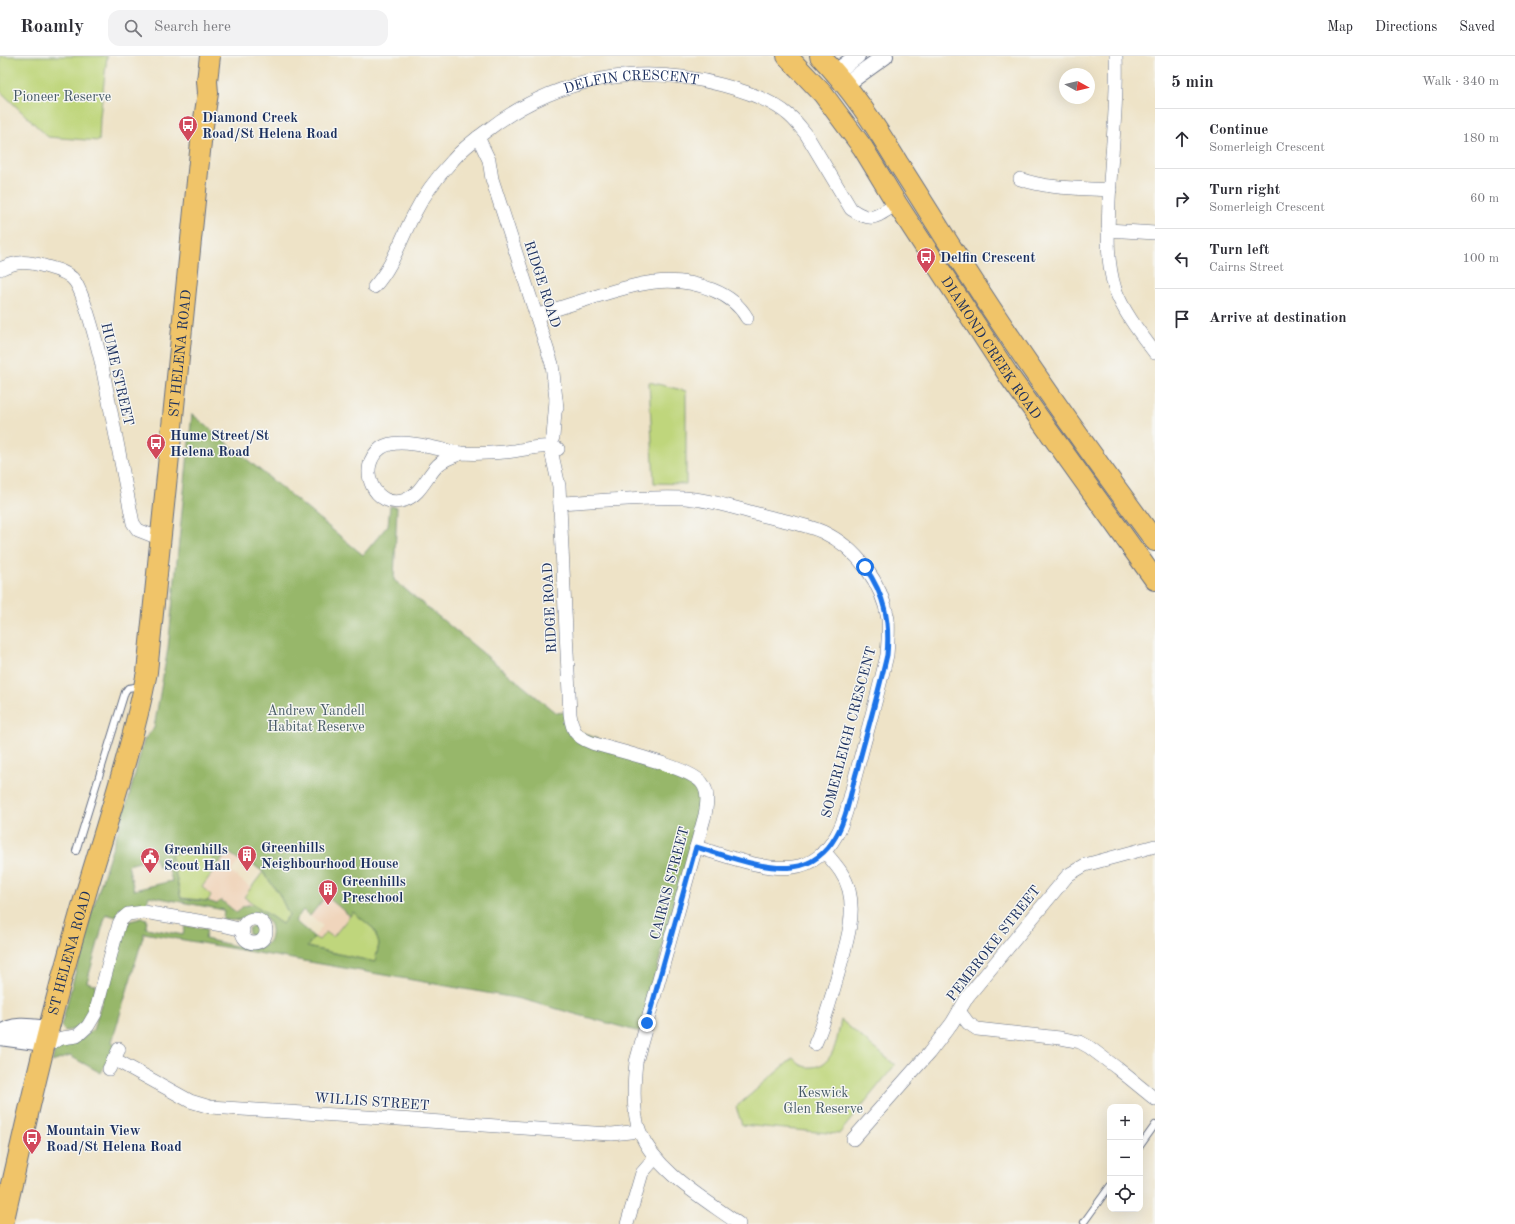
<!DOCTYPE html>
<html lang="en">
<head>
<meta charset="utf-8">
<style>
  body { margin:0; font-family:"Old Standard TT",serif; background:#f2f2f3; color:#2b2b33 }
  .controls { position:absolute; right:12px; bottom:12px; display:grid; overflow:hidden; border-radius:8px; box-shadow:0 4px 16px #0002 }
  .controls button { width:36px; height:36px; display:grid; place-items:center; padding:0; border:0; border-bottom:1px solid #e1e1e2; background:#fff; color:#2b2b33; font:20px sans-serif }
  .compass { position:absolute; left:1059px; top:12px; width:36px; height:36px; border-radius:50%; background:#fff; box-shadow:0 4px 16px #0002; rotate:98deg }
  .stop { position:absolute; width:12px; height:12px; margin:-9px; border:3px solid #1a73e8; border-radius:50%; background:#fff }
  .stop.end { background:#1a73e8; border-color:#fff; box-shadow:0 1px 4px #0008 }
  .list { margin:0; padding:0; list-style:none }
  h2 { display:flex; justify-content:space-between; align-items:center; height:52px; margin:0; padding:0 16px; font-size:17px }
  h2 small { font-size:13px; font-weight:400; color:#7c7c81 }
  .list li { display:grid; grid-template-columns:26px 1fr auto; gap:12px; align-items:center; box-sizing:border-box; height:60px; padding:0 16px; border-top:1px solid #e1e1e2 }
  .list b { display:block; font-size:15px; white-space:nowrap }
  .list p { margin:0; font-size:13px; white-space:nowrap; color:#7c7c81 }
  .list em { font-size:13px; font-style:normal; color:#7c7c81 }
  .icon { flex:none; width:22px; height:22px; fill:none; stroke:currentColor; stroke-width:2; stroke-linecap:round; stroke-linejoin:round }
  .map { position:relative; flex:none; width:1155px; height:1168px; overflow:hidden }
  header { display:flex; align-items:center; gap:24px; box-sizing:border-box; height:56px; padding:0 20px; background:#fff; border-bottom:1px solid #e1e1e2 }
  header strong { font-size:19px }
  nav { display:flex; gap:22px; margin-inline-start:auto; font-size:14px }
  .search { width:280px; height:36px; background:#f2f2f3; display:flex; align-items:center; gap:10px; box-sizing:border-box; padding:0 14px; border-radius:12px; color:#7c7c81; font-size:15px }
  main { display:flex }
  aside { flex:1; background:#fff }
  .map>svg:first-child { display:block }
</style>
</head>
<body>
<header>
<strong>Roamly</strong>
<div class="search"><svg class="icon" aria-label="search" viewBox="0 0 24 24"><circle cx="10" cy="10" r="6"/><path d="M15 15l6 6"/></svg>Search here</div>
<nav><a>Map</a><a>Directions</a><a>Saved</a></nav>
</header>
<main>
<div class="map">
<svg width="1155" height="1168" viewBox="0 0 1155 1168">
  <rect width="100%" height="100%" fill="#f6f6f2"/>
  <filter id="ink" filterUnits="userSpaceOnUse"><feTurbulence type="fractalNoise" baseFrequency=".025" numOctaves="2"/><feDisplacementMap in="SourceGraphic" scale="8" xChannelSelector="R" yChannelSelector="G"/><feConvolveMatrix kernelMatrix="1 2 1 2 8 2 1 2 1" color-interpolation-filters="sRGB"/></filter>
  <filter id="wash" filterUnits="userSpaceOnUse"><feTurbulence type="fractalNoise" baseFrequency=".012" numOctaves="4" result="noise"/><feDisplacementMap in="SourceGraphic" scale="16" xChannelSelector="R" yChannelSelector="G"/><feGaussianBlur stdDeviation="0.9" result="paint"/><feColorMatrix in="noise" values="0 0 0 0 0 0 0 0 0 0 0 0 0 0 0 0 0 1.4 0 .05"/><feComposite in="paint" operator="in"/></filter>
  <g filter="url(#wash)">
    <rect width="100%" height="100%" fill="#eee3c7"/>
    <g fill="#f0d5bc">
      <polygon points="228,796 239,804 231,816 251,832 263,816 279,838 253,848 237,857 221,844 217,848 208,845 181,842"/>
      <polygon points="326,840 350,859 375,906 313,883 323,870 310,860"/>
    </g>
    <g fill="#bfd67b" stroke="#6d826c">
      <polygon points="0,0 107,0 100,61 99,85 48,81 0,35"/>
      <polygon points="649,326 686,335 686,428 654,427"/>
      <polygon points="210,789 215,813 202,831 211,839 208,845 181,842 171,798"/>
      <polygon points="263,816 279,838 289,859 282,868 244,841"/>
      <polygon points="353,856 374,873 379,888 375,906 306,891 314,881 319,884 326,876 333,881"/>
      <path d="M 841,964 L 895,1009 L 839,1078 L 742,1069 L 736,1051 L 793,1002 C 798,1008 804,1012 812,1011 C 835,1010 837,981 841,964 Z"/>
    </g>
    <g fill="#97b76b" stroke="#597364" fill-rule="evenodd">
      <path d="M 192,358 L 363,499 L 388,469 L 390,450 L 397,451 L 394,524 L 556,657 L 565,656 L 566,670 L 676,715 L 695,725 L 703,742 L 640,976 L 521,943 L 144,877 L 112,986 L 116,989 L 101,1017 L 70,1000 L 52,1006 L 55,994 L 58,992 L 65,988 L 82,983 L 93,974 L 123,877 L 130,865 L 142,862 L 147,863 L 146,872 L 183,879 L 185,870 L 207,873 L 205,883 C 219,886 244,893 258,892 C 276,890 275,863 259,858 C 249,856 244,863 235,864 C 231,865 227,864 223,863 L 224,854 L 149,840 L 146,850 L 129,852 L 116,861 L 106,858 L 87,926 L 96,929 L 88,959 L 77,973 L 65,975 L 61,970 L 91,858 L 128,744 L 144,684 L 154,672 L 168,592 ZM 209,789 L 215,813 L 228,796 L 239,804 L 242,800 L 263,816 L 279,838 L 289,859 L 282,868 L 253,848 L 243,850 L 237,857 L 221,844 L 217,848 L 208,845 L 181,843 L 171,798 ZM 155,802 L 158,811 L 168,809 L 172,825 L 134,834 L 128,809 ZM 326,840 L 350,860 L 353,856 L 374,873 L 379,888 L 375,906 L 307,891 L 314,881 L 295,865 L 303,854 L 310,860 Z"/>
      <circle cx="254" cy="875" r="5.5"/>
    </g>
  </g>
  <g filter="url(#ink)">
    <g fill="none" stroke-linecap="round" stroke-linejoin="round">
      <g stroke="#656e83" stroke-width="8">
        <g id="service">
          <polyline points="76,795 125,636 128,632 141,630"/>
          <polyline points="1140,1090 1155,1069"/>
          <polyline points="1084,1166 1110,1130"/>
        </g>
      </g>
      <g stroke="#656e83" stroke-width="14">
        <g id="minor">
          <path d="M 1116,0 C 1118,48 1111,97 1109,145 C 1108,175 1106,204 1115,233 C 1124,257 1140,277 1155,297"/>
          <polyline points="478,81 489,104 492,123 552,308 557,352"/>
          <path d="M 1020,123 C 1048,133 1080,132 1110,134"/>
          <polyline points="1108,174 1155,177"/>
          <path d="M 0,213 C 17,205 26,205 44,210 C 54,213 65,215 72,222 C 83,231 97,289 101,305 L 133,467 L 138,474 L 161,483"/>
          <path id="s1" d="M 374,231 C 393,210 400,185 413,160 C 423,140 438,120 453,104 C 462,93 474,84 485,76 C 554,22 637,6 722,29 C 745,35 772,44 790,60 C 796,65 801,72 806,78 L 851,153 C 873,168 876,160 897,148"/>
          <path d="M 536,260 C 555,253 575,247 594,241 C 635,228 671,217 713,234 C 728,240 739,248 747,262"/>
          <path d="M 556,344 L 553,381 L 550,390 L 559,430 L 570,658 C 572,675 576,681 592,687 C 614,694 690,711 702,727 C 709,736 707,748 705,759 L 636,1006 C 634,1025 632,1057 640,1076 C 656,1116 705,1143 739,1168"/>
          <path d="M 462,397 C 453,400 444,403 438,409 C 426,421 421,438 405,444 C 375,455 355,411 381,392 C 399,379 440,395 461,397 C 475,398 499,397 513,395 C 528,393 543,388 558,393"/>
          <path d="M 560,447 C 602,445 643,440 685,442 C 712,444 738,453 765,460 C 784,465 805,468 823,476 C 857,492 882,527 888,563 C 889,575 888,587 887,599 C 878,638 867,676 857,714 C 851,735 847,761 836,780 C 827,796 812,809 793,811 C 764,815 724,799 696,791"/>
          <circle cx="254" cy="875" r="12"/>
          <polyline points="959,955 968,967 977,973 1060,982 1080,986 1089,991 1117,1012 1155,1043"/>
          <polyline points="44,987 53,986 62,982 77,980 88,970 95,958 119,868 121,864 128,858 144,856 222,869 243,874"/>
          <path d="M 815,988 C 825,966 831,942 838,918 C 845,891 856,862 849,834 C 845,818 834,807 824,795"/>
          <polyline points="114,1003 190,1045 210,1051 414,1064 594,1077 612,1078 639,1075"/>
          <polyline points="109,1013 119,993"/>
          <polyline points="853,1083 929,997 952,967 968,940 1068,819 1085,809 1155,790"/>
          <polyline points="627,1168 642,1117 655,1102"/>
        </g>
      </g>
      <g stroke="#656e83" stroke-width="18">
        <g id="tertiary">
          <polyline points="836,16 857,0"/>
          <polyline points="846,28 885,0"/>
          <path d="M 0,978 C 13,967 32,971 47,973"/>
          <polyline points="0,981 44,987"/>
        </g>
      </g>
      <g stroke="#656e83" stroke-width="22">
        <g id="primary">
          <path id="s2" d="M 787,0 L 823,38 L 863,92 L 897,148 L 1009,320 L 1155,524"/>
          <path d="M 820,0 C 851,32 875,69 898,107 C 922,144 944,181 968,217 C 1027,309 1090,397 1155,485"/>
          <path id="s3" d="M 3,1168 C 25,1070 47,972 75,875 C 99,788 130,704 147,616 L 202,76 L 208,37 L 207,25 L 210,0"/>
        </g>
      </g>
      <use href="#service" stroke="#fff" stroke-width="6"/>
      <use href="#minor" stroke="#fff" stroke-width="13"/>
      <use href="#tertiary" stroke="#fff" stroke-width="16"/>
      <use href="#primary" stroke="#f0c469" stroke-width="20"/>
    </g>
  </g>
  <g fill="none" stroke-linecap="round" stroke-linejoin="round" filter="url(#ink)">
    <path stroke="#1a73e8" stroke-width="5" d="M 647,967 L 696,791 C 724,799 764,815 793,811 C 812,809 827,796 836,780 C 847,762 851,734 857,714 C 867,676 878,638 887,599 C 890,565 885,540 865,511"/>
  </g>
  <defs>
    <g id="bus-pin" transform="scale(1)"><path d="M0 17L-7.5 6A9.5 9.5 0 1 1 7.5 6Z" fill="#d1495b" stroke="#f6f6f2"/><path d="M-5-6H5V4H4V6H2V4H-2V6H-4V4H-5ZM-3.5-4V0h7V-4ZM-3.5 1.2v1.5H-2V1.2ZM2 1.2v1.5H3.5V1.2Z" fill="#fff"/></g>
    <g id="building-pin" transform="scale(1)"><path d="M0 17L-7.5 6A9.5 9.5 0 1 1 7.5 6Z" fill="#d1495b" stroke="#f6f6f2"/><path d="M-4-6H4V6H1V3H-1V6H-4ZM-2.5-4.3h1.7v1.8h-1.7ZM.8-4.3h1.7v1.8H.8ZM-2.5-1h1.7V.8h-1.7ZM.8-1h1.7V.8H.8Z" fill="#fff"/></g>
    <g id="civic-pin" transform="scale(1)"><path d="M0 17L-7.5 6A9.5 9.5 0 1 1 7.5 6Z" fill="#d1495b" stroke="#f6f6f2"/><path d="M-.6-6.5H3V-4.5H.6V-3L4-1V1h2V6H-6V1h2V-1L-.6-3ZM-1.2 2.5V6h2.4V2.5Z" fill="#fff"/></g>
  </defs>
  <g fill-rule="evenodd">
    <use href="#bus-pin" x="188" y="69"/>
    <use href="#bus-pin" x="926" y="201"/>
    <use href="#bus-pin" x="156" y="387"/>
    <use href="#building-pin" x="247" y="799"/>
    <use href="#civic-pin" x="150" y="801"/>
    <use href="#building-pin" x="328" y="833"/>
    <use href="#bus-pin" x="32" y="1082"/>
  </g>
  <g text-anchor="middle" stroke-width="3" stroke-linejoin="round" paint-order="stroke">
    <g font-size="14" fill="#1b2f5e" stroke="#f6f6f2">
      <text dy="5" stroke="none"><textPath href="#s1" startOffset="352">DELFIN CRESCENT</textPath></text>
      <text transform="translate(543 228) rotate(72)" y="5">RIDGE ROAD</text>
      <text dy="5" stroke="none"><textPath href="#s2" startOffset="357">DIAMOND CREEK ROAD</textPath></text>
      <text dy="5" stroke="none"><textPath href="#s3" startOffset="891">ST HELENA ROAD</textPath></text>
      <text transform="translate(118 318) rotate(77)" y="5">HUME STREET</text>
      <text transform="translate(549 552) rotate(-93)" y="5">RIDGE ROAD</text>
      <text transform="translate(848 676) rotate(-75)" y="5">SOMERLEIGH CRESCENT</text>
      <text transform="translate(669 827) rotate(-75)" y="5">CAIRNS STREET</text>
      <text transform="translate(993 887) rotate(-52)" y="5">PEMBROKE STREET</text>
      <text dy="5" stroke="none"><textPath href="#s3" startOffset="279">ST HELENA ROAD</textPath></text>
      <text transform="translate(372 1045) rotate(4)" y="5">WILLIS STREET</text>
    </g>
    <g font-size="14" fill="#445965" stroke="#f6f6f2">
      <text x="62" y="45">Pioneer Reserve</text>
      <text x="316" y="659">Andrew Yandell<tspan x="316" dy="16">Habitat Reserve</tspan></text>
      <text x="823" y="1041">Keswick<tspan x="823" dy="16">Glen Reserve</tspan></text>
    </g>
    <g font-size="14" font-weight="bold" fill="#1b2f5e" stroke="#f6f6f2" text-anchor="start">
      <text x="202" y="66">Diamond Creek<tspan x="202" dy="16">Road/St Helena Road</tspan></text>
      <text x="940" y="206">Delfin Crescent</text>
      <text x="170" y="384">Hume Street/St<tspan x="170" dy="16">Helena Road</tspan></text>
      <text x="261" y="796">Greenhills<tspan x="261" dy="16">Neighbourhood House</tspan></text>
      <text x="164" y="798">Greenhills<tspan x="164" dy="16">Scout Hall</tspan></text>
      <text x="342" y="830">Greenhills<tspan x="342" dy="16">Preschool</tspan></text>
      <text x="46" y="1079">Mountain View<tspan x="46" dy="16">Road/St Helena Road</tspan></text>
    </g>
  </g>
</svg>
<div class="controls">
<button>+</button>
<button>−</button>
<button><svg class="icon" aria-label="locate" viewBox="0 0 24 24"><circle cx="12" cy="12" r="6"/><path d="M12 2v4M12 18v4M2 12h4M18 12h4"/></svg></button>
</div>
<svg class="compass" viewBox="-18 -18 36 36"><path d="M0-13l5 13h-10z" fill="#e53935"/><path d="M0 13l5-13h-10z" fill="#7c7c81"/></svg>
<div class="stop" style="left:865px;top:511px"></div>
<div class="stop end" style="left:647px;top:967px"></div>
</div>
<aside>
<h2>5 min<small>Walk · 340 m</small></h2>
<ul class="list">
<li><svg class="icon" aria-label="ahead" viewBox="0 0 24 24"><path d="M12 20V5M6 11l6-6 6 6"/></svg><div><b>Continue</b><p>Somerleigh Crescent</p></div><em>180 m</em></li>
<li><svg class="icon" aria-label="right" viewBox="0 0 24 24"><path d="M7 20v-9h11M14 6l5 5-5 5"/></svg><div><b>Turn right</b><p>Somerleigh Crescent</p></div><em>60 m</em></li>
<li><svg class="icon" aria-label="left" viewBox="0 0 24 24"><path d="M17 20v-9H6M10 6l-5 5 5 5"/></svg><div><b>Turn left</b><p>Cairns Street</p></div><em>100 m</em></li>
<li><svg class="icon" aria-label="arrive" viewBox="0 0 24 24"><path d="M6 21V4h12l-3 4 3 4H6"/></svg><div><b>Arrive at destination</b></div></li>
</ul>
</aside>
</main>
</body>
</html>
